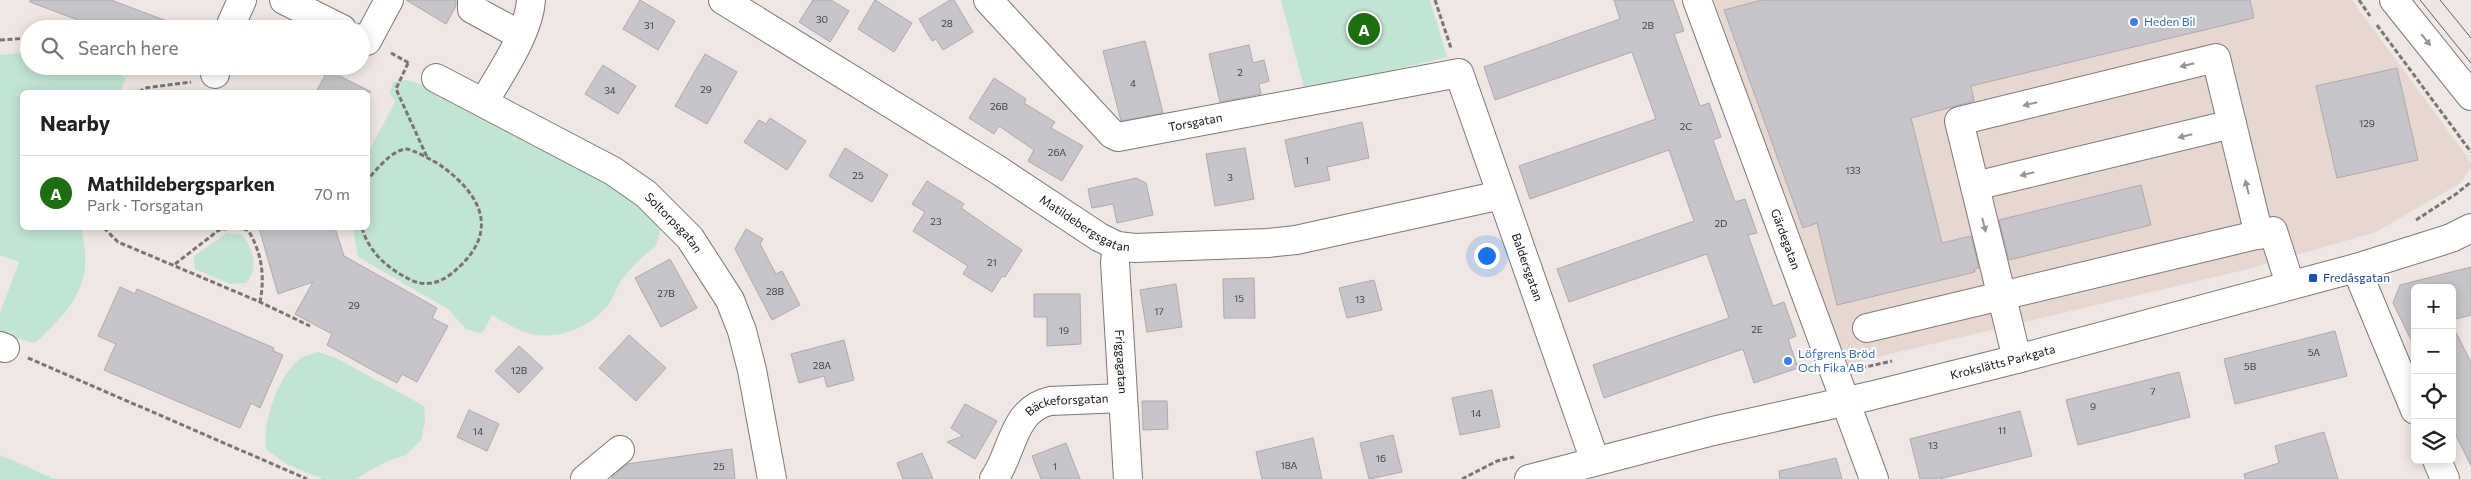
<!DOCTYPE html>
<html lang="en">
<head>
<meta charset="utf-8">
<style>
  body { margin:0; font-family:Commissioner,sans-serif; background:#f6f6f6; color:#202124 }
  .controls { position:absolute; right:15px; bottom:15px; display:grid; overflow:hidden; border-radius:8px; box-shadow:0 2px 12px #0003 }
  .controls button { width:45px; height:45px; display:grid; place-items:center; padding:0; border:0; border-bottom:1px solid #e0e0e0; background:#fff; color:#202124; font:25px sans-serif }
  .you { position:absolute; left:1486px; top:255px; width:18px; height:18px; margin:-12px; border:4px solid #fff; border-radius:50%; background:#1a73e8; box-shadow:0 0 0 8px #1a73e833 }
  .badge { display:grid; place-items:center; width:32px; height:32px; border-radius:50%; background:#1d6d11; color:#fff; font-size:16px; font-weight:700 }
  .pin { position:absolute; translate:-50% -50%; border:2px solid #fff; box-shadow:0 1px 5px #0006 }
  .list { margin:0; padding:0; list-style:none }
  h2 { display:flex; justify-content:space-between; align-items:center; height:65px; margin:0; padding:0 20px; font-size:21px }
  h2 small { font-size:16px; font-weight:400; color:#757577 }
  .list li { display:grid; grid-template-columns:32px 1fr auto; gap:15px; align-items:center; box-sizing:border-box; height:75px; padding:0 20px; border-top:1px solid #e0e0e0 }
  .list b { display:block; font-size:19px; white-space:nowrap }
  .list p { margin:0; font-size:16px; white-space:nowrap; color:#757577 }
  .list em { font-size:16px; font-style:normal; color:#757577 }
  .icon { flex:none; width:28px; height:28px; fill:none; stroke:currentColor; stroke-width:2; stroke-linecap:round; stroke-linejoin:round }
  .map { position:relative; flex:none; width:2471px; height:479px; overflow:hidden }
  .search { position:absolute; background:#fff; box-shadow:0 2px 12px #0003; left:20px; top:20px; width:350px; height:55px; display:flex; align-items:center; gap:12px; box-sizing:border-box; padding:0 18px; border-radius:28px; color:#757577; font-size:19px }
  .panel { position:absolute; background:#fff; box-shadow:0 2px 12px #0003; left:20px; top:90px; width:350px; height:140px; border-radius:8px }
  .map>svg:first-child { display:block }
</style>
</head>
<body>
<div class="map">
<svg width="2471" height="479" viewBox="0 0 2471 479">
  <rect width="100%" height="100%" fill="#eee7e4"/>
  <polygon fill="#e6d8d1" points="1714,0 2352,0 2471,162 2471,168 2461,183 2376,232 2244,270 1848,364 1794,230"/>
  <g fill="#c2e4d3">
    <polygon points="1281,0 1430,0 1447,57 1305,91"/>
    <path d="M 29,52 L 29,66 L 105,66 L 126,78 L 120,92 L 22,92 L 22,228 L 81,228 C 95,283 74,306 35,343 L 0,334 L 0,313 L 19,262 L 0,255 L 0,55 Z"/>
    <path d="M 407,80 L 428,86 L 628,193 L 661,228 L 656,246 C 643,256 631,267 621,281 C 616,288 614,298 608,305 C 592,325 565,338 537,335 C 521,333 506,323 492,315 L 483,332 L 478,333 L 466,329 L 448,309 L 358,257 L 353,228 L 368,228 L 368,153 L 395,102 L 390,93 L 393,82 Z"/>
    <path d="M 227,233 L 242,235 C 254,249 259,269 246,283 L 230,284 L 195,269 L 194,256 Z"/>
    <path d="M 318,352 L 336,358 L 424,406 L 425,420 L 421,440 L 406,455 L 387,461 L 355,479 L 323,479 L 286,464 L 266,449 C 262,423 279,371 303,357 C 307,355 313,354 318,352 Z"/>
    <polygon points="0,455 55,479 0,479"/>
  </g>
  <g fill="#c7c5ca" stroke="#acaaaf">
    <polygon points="30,0 111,0 188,29 102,29 30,2"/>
    <polygon points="406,0 456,0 456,6 446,24"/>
    <polygon points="640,0 675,21 658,50 623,29"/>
    <polygon points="813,0 831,0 849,11 830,42 799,22"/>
    <polygon points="875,0 912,23 894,52 858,29"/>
    <polygon points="950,0 954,0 973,32 943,50 936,39 932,41 919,19"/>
    <polygon points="1614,0 1673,0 1684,31 1674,34 1700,106 1709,103 1721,137 1713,140 1735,202 1745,199 1757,233 1748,235 1773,306 1784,302 1796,336 1788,339 1798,368 1754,383 1743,349 1604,398 1593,365 1729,318 1707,254 1569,302 1557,269 1694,221 1669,150 1530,199 1519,166 1656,119 1632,52 1495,100 1484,67 1620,19"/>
    <polygon points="1762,0 2250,0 2254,18 1971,86 1974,101 1911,118 1942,243 1971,236 1979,268 1974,269 1975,272 1837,305 1817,223 1803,228 1724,10"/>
    <polygon points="1145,41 1163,113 1121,121 1103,51"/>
    <polygon points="1249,45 1253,63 1264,60 1269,81 1259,84 1261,94 1220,102 1209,54"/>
    <polygon points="705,54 737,72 707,124 675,106"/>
    <polygon points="603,65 636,86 618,114 585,94"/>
    <polygon points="2397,68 2418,160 2337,178 2316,86"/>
    <polygon points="328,70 371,92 316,92"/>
    <polygon points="994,78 1026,99 1024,103 1055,122 1051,128 1083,146 1062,181 1028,161 1034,150 999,126 994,134 969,118"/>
    <polygon points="770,118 806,141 787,170 744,142 759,120 766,124"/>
    <polygon points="1362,122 1369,158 1327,167 1330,180 1295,187 1285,140"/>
    <polygon points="845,148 888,175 872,202 829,176"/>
    <polygon points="1245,148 1254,199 1215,206 1206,154"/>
    <polygon points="1136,178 1146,183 1153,215 1117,223 1113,204 1092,208 1088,189"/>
    <polygon points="927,181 964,204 961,208 1022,250 1005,277 1002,276 992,292 963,274 968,266 913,231 925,212 912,204"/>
    <polygon points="2141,185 2151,225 2009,260 1999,220"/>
    <polygon points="259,228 335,228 344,256 437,308 432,318 448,326 417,382 402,374 397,383 374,371 327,345 332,334 295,314 313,282 278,294"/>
    <polygon points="746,229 763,239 760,244 776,274 782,271 800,305 772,320 735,249"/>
    <polygon points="670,259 697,308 661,327 635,278"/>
    <polygon points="2471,267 2471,315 2452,320 2452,288 2415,288 2415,348 2393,303 2400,285"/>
    <polygon points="1254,278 1255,318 1224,318 1223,279"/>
    <polygon points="1374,280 1382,310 1347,318 1339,288"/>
    <polygon points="1176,284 1182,327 1147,332 1140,290"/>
    <polygon points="120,287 135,294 137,289 274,348 273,351 283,355 260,408 251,403 240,428 104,370 116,344 98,336"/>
    <polygon points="1034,294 1080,294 1081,344 1047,346 1047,317 1034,317"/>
    <polygon points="2452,325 2471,362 2471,466 2452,427"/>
    <polygon points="2335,331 2347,376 2235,404 2224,359"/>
    <polygon points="629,335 666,368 636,401 599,368"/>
    <polygon points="844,340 854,380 827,387 824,376 799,383 791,354"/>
    <polygon points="519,346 543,368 519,393 495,371"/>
    <polygon points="2179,372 2190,417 2078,445 2066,400"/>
    <polygon points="1492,390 1500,427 1460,435 1452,398"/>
    <polygon points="1142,401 1167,401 1168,429 1143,430"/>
    <polygon points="965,404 997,421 975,459 947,442 963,436 951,428"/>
    <polygon points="469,410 499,424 487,451 457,437"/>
    <polygon points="2020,411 2032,456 1939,479 1920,479 1910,439"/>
    <polygon points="2324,432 2338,479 2245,479 2244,474 2279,463 2275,446"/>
    <polygon points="1393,435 1402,472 1369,479 1360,443"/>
    <polygon points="1313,438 1322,479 1262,479 1256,452"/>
    <polygon points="1066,443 1080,479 1041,479 1032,456"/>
    <polygon points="732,449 735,479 612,479 612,477 627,464"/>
    <polygon points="922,453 933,479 903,479 897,463"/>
    <polygon points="1836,458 1842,479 1780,479 1779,471"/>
  </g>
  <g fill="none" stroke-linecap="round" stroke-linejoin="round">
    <g stroke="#7e7976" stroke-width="30">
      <g id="minor">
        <polyline points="284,0 342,29"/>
        <polyline points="472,0 472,9 520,35"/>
        <path id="s1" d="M 723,0 L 995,168 L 1099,237 L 1117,246 L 1135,248 L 1268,243 L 1296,240 L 1501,195"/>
        <path id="s2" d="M 988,0 L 1112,134 L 1118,137 L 1459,73 L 1595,461"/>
        <path id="s3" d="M 1697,0 L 1874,479"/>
        <polyline points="229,29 242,0"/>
        <polyline points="361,38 367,41 389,0"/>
        <polyline points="215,74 217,66"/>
        <path id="s4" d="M 436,78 L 613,171 L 646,194 L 690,238 L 730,300 L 742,331 L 752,370 L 772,479"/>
        <path d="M 484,102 C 500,74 529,33 531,0"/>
        <polyline points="1975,186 2232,124"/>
        <path id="s5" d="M 1117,246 L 1115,262 L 1128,479"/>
        <polyline points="2356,268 2415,410"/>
        <polyline points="1867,328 2273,231 2290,284"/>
        <polyline points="0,346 5,348"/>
        <polyline points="2017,359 1959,121 2216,58 2259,235"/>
        <polyline points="2437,460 2445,479"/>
        <polyline points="585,479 620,450"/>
        <path id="s6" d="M 994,479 C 1013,452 1012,410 1050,401 L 1123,398"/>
        <path id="s7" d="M 1529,479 L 1713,431 L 1870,396 L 2017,359 L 2356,268 L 2451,238 L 2471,228"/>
      </g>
    </g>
    <g stroke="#7e7976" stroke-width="30">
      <polyline id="major" points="2394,0 2471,96"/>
    </g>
    <g stroke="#797573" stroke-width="3" stroke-dasharray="5 2.5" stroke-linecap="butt">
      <polyline points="1435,0 1451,48"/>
      <polyline points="2359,0 2370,16"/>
      <polyline points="2377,25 2471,152"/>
      <polyline points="0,40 29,38"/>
      <polyline points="391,53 409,63"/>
      <polyline points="408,63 396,89 427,157"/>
      <polyline points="139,92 145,88 191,82"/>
      <polyline points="2416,220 2456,194 2471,182"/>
      <polyline points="104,228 118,242 260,302 310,326"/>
      <path d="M 236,228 L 248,230 C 262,253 265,276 260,302"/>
      <path d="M 362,228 C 369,252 387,268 409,279 C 424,287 438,284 451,274 C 500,235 485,197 440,165 C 434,161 412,149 406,149 C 392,150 376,170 368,179"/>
      <polyline points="175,264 219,230 232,228"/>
      <polyline points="28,358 307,479"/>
      <polyline points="1861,368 1892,361"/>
      <polyline points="1462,479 1497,461 1514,457"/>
    </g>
    <use href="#minor" stroke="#fff" stroke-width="28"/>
    <use href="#major" stroke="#fff" stroke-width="28"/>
    <g stroke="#65615f" stroke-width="1">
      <polyline points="2420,0 2471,63"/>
      <polyline points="2440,0 2471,38"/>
    </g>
  </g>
  <defs><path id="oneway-solid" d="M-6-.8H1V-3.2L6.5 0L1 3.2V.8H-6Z" transform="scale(1.25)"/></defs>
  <g fill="#969595">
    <use href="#oneway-solid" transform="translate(2426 40) rotate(51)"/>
    <use href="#oneway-solid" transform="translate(2187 65) rotate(166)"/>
    <use href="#oneway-solid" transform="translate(2030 104) rotate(166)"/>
    <use href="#oneway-solid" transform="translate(2185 136) rotate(166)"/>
    <use href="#oneway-solid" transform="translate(2027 174) rotate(166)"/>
    <use href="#oneway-solid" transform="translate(2247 187) rotate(-104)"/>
    <use href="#oneway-solid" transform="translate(1984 225) rotate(76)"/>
  </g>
  <g fill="#3f7fe0" stroke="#fff" stroke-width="2">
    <circle cx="2134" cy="22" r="5"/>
    <circle cx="1788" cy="361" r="5"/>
  </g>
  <rect fill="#1a4fb4" stroke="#fff" stroke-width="2" x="2308" y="273" width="10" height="10" rx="2.5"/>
  <g text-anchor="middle" stroke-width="4" stroke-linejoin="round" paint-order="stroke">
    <g font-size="10" fill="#424041">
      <text x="822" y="23">30</text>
      <text x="947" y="27">28</text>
      <text x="649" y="29">31</text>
      <text x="1648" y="29">2B</text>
      <text x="1240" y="76">2</text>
      <text x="1133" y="87">4</text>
      <text x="706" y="93">29</text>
      <text x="610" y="94">34</text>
      <text x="999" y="110">26B</text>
      <text x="2367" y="127">129</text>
      <text x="1686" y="130">2C</text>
      <text x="1057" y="156">26A</text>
      <text x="1307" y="164">1</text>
      <text x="1853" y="174">133</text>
      <text x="858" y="179">25</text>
      <text x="1230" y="181">3</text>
      <text x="936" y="225">23</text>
      <text x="1721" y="227">2D</text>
      <text x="992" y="266">21</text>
      <text x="775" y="295">28B</text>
      <text x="666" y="297">27B</text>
      <text x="1239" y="302">15</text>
      <text x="1360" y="303">13</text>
      <text x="354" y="309">29</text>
      <text x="1159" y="315">17</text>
      <text x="1757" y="333">2E</text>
      <text x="1064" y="334">19</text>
      <text x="2314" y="356">5A</text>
      <text x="822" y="369">28A</text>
      <text x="2250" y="370">5B</text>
      <text x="519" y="374">12B</text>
      <text x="2153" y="395">7</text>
      <text x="2093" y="410">9</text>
      <text x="1476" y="417">14</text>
      <text x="2002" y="434">11</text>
      <text x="478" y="435">14</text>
      <text x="1933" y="449">13</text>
      <text x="1381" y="462">16</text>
      <text x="1289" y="469">18A</text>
      <text x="719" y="470">25</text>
      <text x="1055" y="470">1</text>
    </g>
    <g font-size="12" fill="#366cbe" stroke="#fff" text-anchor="start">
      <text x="2144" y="26">Heden Bil</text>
      <text x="1798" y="358">Löfgrens Bröd<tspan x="1798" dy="14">Och Fika AB</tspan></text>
    </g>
    <g font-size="12" fill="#161413" stroke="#fff">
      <text dy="4" stroke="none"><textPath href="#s2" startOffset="268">Torsgatan</textPath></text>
      <text dy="4" stroke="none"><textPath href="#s1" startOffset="426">Matildebergsgatan</textPath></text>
      <text dy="4" stroke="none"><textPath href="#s4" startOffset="280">Soltorpsgatan</textPath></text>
      <text dy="4" stroke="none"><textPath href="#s3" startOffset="255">Gärdegatan</textPath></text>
      <text dy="4" stroke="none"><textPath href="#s2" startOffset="742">Baldersgatan</textPath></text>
      <text dy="4" stroke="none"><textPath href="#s5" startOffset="116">Friggagatan</textPath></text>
      <text dy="4" stroke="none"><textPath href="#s7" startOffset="488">Krokslätts Parkgata</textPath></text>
      <text dy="4" stroke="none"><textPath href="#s6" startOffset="116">Bäckeforsgatan</textPath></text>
    </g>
    <g font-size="12" fill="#164399" stroke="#fff" text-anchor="start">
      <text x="2323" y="282">Fredåsgatan</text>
    </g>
  </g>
</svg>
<div class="controls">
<button>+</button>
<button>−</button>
<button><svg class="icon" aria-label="locate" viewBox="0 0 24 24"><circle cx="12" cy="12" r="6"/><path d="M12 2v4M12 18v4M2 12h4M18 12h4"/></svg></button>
<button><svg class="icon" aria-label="layers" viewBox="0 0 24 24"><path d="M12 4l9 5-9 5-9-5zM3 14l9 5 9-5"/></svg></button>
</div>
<div class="you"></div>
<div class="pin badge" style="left:1364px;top:29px">A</div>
<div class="search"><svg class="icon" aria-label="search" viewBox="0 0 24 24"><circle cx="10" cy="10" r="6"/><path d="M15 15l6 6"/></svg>Search here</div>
<section class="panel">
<h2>Nearby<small></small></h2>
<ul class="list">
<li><span class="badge">A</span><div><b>Mathildebergsparken</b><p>Park · Torsgatan</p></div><em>70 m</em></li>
</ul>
</section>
</div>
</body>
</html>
